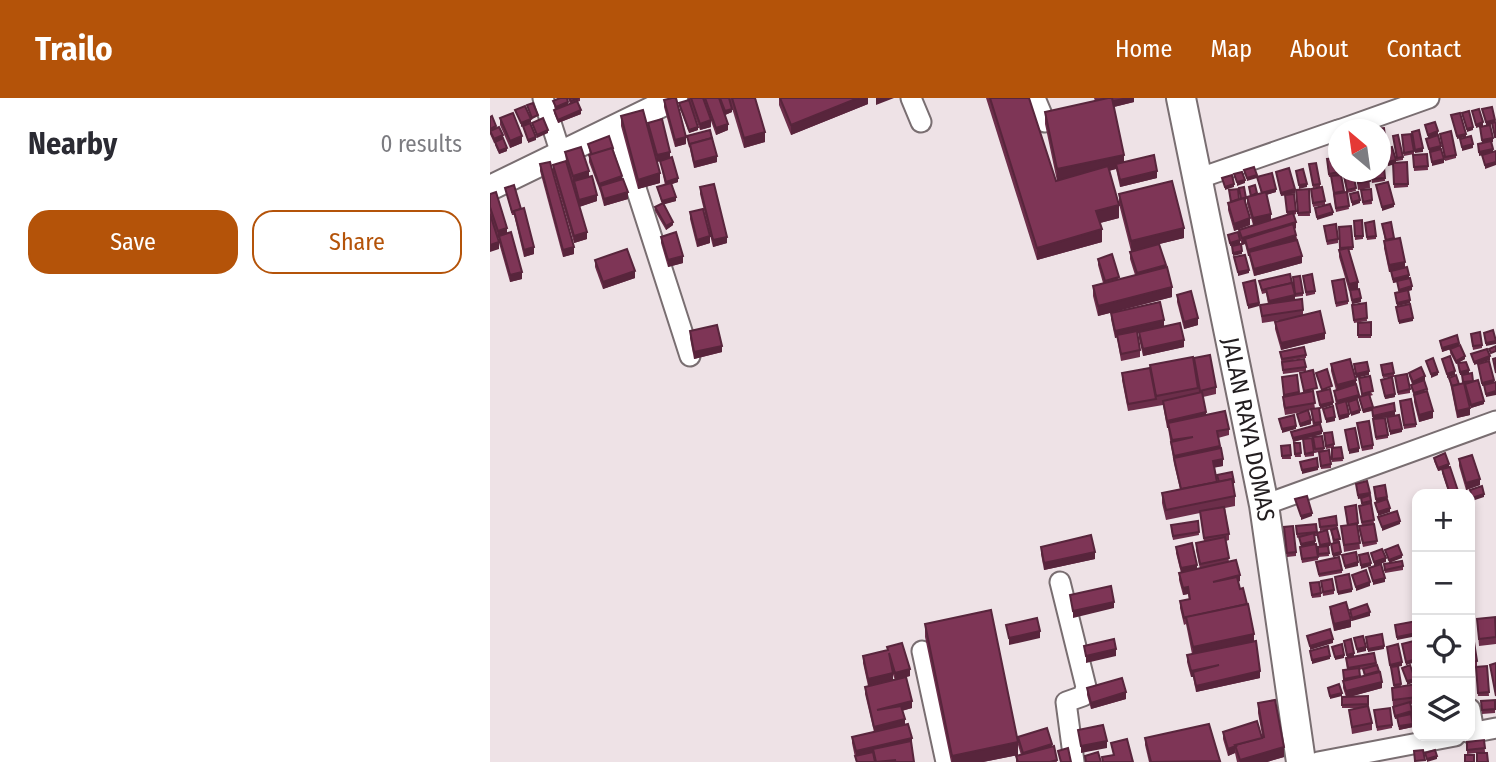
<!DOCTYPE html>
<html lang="en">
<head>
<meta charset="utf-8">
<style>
  body { margin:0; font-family:"Fira Sans Condensed",sans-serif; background:#f7f7f7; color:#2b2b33 }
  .controls { position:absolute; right:21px; bottom:21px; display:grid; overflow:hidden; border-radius:14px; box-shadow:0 4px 10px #0003 }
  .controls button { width:63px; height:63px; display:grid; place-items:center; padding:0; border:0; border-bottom:2px solid #e1e1e2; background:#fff; color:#2b2b33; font:35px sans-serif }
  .compass { position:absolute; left:838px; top:21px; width:63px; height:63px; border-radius:50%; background:#fff; box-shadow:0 4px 10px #0003; rotate:331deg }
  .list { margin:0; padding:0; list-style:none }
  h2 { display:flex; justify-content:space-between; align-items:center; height:91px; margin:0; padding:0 28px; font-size:30px }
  h2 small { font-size:23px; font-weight:400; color:#7c7c81 }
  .actions { display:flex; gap:14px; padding:21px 28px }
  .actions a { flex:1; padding:16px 0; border:2px solid #b45309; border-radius:21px; text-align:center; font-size:24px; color:#b45309 }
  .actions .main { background:#b45309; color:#fff }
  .icon { flex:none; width:38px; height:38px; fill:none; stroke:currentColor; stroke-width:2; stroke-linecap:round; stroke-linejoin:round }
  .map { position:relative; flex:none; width:1006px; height:664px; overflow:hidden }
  header { display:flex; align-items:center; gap:42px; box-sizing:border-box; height:98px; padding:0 35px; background:#b45309; color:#fff }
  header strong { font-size:33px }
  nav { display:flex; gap:38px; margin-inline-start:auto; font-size:24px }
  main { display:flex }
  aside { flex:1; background:#fff }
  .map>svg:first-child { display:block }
</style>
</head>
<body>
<header>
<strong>Trailo</strong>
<nav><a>Home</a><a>Map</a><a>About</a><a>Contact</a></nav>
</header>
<main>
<aside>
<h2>Nearby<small>0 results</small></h2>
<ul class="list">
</ul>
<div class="actions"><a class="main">Save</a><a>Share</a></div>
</aside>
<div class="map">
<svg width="1006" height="664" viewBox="0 0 1006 664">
  <rect width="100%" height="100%" fill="#eee2e6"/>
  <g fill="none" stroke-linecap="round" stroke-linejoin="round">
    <g stroke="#796e71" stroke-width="23">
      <g id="minor">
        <polyline points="53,0 71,56"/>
        <polyline points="421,0 431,24"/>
        <polyline points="545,0 555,24"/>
        <polyline points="126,28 200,258"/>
        <polyline points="849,32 939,0"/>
        <polyline points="707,81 848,32"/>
        <polyline points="774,407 1006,323"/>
        <polyline points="570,484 596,589 593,598 576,604 584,664"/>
        <polyline points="432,553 456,664"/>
        <polyline points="980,611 984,634"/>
        <polyline points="980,635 1006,630"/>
        <polyline points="828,664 965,638"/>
      </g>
    </g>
    <g stroke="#796e71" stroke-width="28">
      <polyline id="major" points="0,90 185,0"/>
    </g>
    <g stroke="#796e71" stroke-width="32">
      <g id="highway">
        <path id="s1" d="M 691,0 L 774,407 L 811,664"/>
      </g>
    </g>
    <use href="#minor" stroke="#fff" stroke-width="19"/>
    <use href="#major" stroke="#fff" stroke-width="24"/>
    <use href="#highway" stroke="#fff" stroke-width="28"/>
  </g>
  <g fill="#6c2e4a" fill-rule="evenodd">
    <polygon points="78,0 90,0 90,3 87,4 91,16 68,25 64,15 64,12 65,12 63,3 78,6 80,6"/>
    <polygon points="198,0 239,0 242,14 235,17 238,32 226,37 221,23 221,29 210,32"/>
    <polygon points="239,0 265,0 275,44 254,50"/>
    <polygon points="289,0 378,0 378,6 301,37 289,7"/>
    <polygon points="496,0 539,0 566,83 567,83 555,26 555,14 605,3 604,0 644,0 644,4 624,9 634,64 667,80 630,89 626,71 619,73 629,120 610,125 612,144 547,162"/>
    <polygon points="174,2 196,46 185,49 174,9"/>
    <polygon points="189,5 208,32 199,35 189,8"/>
    <polygon points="131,18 158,31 158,25 180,60 188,84 182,86 186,103 173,106 183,127 176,132 165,113 165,109 172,106 167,89 175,87 170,63 167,64 170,85 148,91 131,28"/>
    <polygon points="0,19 13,40 17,53 9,56 5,47 5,44 4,45 0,36"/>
    <polygon points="10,20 32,45 20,50 10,27"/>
    <polygon points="891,32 896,46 896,50 891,50"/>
    <polygon points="950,36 966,57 966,60 955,63"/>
    <polygon points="912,37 924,53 924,56 914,58"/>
    <polygon points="197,38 227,64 204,70"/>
    <polygon points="903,38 913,59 913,62 907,63"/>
    <polygon points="98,46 123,53 138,101 114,108 110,93 99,64 99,57 100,57"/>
    <polygon points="895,51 906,65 917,64 918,89 904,90 903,66 898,68"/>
    <polygon points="75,54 99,78 107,103 89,109 97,141 84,145 63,73 63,67 76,63"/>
    <polygon points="937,56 938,72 924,73 923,57"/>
    <polygon points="893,58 895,83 882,85 880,74"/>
    <polygon points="837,65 849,74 854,95 857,94 852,74 862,74 866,93 857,95 859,111 846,114 841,79 839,79"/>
    <polygon points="50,66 84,156 73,159 50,73"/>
    <polygon points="819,66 830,86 830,89 823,90"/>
    <polygon points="786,74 805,95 795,97 806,113 806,116 804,117 806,130 805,131 812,165 764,178 759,158 758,158 755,146 752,147 749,138 749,132 763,127 757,106 757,99 760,98 759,89 767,96 771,95 767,79 786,94 776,97 781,122 797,117 795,97 791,98"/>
    <polygon points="866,74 879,74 880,90 868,92"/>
    <polygon points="210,89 237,145 223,149 210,96"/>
    <polygon points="15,90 44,156 34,159 24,117 22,117"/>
    <polygon points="749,90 756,100 756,103 755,104 760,127 744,133 738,112 738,105 751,101"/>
    <polygon points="819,91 820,118 808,118 806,92"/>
    <polygon points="821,91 835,103 835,107 823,109"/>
    <polygon points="881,91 882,106 873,107 871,92"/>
    <polygon points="0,96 17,136 32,181 20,184 9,145 9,139 8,140 0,116"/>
    <polygon points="629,96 694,140 669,146 682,199 608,218 603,198 603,188 613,185 608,167 608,161 629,181 645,177 640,161 640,154 662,148 641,153 629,106"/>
    <polygon points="200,114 220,145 207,149 200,121"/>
    <polygon points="864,123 873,138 873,141 865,142"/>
    <polygon points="892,126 904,141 915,170 922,192 918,193 920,205 907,208 905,195 909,195 907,184 903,185 901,174 899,174 894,150 895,143"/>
    <polygon points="834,128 848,141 848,145 837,147"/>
    <polygon points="861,128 863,152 859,152 871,204 862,206 860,193 859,193 849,159 849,152 850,152 849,129"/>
    <polygon points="875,128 886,138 886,141 877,142"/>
    <polygon points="171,139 193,165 178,169 171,145"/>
    <polygon points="105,162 145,180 113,191 105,169"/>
    <polygon points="813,178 825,193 825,196 816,198"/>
    <polygon points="803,179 813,195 813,198 805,199"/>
    <polygon points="769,183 805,202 813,212 813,218 835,241 791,252 785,231 785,224 799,221 772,225 770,207 778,206 776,195 772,196"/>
    <polygon points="842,183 858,203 858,206 846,209"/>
    <polygon points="687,197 708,227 694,231 687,204"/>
    <polygon points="876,205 877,223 864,225 862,210"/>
    <polygon points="621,215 674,229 694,249 653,258 649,241 649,234 647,235 650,252 650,259 631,263 627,239 625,240 621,221"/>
    <polygon points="881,224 881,240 868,240 868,225"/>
    <polygon points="200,233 232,254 204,261 200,240"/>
    <polygon points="981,239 992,247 992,250 983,252"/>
    <polygon points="950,243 969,247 975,261 966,266 960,255 961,251 952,254"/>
    <polygon points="790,254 816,257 816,260 803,262 816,269 816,273 793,276"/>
    <polygon points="704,260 726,289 726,296 713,299 716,317 739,331 739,337 728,340 733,361 733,368 724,369 728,384 727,377 744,384 744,387 743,387 745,398 745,408 735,410 739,436 739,442 736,443 739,464 750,483 748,484 764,543 770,580 706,594 703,579 701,579 697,564 697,557 702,556 696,526 694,527 690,510 690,503 699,502 698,496 693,497 689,482 689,475 691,475 686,455 686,449 707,471 710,471 706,452 706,445 714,443 710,415 676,422 672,405 672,395 690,391 684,366 678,330 677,330 673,307 638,313 632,282 632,275 704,267"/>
    <polygon points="968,265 979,275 972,277 983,284 994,306 981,310 977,298 980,317 967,320 959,280 969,286 973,285 972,277 970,277"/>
    <polygon points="841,266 866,286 869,299 872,298 869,280 883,297 880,298 883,309 905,317 888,321 898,337 898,340 886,342 882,313 873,315 869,300 856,304 859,319 849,322 844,296 844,293 846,292 841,273"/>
    <polygon points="891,267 904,275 904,279 902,279 905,299 895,301 891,282 901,279 893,280"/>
    <polygon points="810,275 823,295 825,311 831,324 831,327 830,327 832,336 803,344 801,334 823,328 821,312 818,313 821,326 810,329 807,316 813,314 795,317 793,305 793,299 794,298 792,282 807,277 809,296 814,295"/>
    <polygon points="919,275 935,282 931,283 943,320 929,324 924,304 924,297 921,290 921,287 922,286 919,278"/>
    <polygon points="905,278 920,291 920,295 908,297"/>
    <polygon points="910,303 926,326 926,329 914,331"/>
    <polygon points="867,325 883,347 883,351 872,353"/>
    <polygon points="834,335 844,346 844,350 851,349 853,363 842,364 842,350 836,351"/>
    <polygon points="832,338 834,353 841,366 841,370 831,371 829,354 825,355 823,342"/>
    <polygon points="804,345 810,345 811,359 805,359"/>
    <polygon points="813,345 824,354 824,358 815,359"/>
    <polygon points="800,347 801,361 792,361 791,348"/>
    <polygon points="944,360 959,369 969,396 959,396 952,375 952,372 948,373 944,363"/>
    <polygon points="969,361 990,387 976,392 969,368"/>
    <polygon points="866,386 880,397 887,446 873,449 869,431 869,428 872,428 869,411 869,408 872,407 871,400 868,401"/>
    <polygon points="855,409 868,425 868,428 870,451 854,454 851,428 857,427"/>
    <polygon points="846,418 851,457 843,459 841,449 841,446 843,445 841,432 846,431 830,433 829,421"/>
    <polygon points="708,423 709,437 683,442 681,431"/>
    <polygon points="826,426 827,438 824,438 825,446 816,448 828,459 828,462 812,465 810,453 811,449 809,439 807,440 806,428"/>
    <polygon points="794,433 806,454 806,458 797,459"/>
    <polygon points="827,435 840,448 838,448 839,458 828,459 828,449 830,449"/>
    <polygon points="551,449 605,461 554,472 551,456"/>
    <polygon points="826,464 852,472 852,475 829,479"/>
    <polygon points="894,466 913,468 913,472 895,475"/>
    <polygon points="831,483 844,492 844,496 833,498"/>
    <polygon points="820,485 831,495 831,499 822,500"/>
    <polygon points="840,509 861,529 844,533 840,515"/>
    <polygon points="987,521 1006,527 1006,546 989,548"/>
    <polygon points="435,526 528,642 562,648 567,664 526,664 526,658 531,657 528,647 528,657 493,664 461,664 435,539"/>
    <polygon points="980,531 987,563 987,569 997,568 999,598 988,598 986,570 980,571"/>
    <polygon points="912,546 927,558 927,582 922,569 922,565 916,567"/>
    <polygon points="397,549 420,578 411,580 422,610 412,613 415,627 421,647 424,664 366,664 362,645 362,639 384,634 375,596 375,589 405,582 402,574 378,588 373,565 373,558 397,552"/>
    <polygon points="897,549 912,568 908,568 911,588 927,586 927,605 921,606 923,629 909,632 907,620 905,621 903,612 903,608 902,596 902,590 904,589"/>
    <path d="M 856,560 L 886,565 L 892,590 L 858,599 L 878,606 L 882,625 L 882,632 L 862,636 L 859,612 L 873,610 L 852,610 L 852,599 L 856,599 L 853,590 L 853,583 L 854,583 L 853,572 L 857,572 ZM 873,571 L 874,578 L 870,579 L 869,572 Z"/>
    <polygon points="597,590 636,601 601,611 597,597"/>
    <polygon points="1005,602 1005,615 992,616 991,603"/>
    <polygon points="768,605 794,659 777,664 747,664 745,655 738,658 733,641 733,634 772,637 768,615"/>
    <polygon points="884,612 902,627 902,630 887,633"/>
    <polygon points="655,640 730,664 659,664 655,647"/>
    <polygon points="994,642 995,654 977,656 977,644"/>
  </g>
  <g fill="#58253c">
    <polygon points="368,0 378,0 378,6 301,37 301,27"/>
    <polygon points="386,0 404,0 386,7"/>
    <polygon points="633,0 644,0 644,4 607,13 607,6"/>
    <polygon points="78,4 78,7 66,13 66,9"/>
    <polygon points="242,11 242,14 235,17 235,13"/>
    <polygon points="91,12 91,16 68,25 68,22"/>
    <polygon points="41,21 41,24 31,29 31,25"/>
    <polygon points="221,22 221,29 210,32 210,26"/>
    <polygon points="1005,22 1005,25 996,28 996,24"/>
    <polygon points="993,24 993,28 986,30 986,27"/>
    <polygon points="238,26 238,32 226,37 226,30"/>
    <polygon points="208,29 208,32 199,35 199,32"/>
    <polygon points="983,29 983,32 977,34 977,31"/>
    <polygon points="58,32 58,35 47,40 47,37"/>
    <polygon points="948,33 948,37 938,40 938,37"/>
    <polygon points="275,34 275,44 254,50 254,40"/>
    <polygon points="976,36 976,39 967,41 967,38"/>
    <polygon points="13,37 13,41 4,45 4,41"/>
    <polygon points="32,38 32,45 20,50 20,43"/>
    <polygon points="46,39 46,42 38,45 38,42"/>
    <polygon points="196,39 196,46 185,49 185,42"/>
    <polygon points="1003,40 1003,44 992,46 992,42"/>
    <polygon points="983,46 983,50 972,53 972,49"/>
    <polygon points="951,48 951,52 939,55 939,51"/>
    <polygon points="17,50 17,53 9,56 9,53"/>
    <polygon points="933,50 933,54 925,55 925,52"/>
    <polygon points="1003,51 1003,55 989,58 989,54"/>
    <polygon points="180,54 180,60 167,64 167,57"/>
    <polygon points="634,57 634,70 626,66 626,71 567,84 567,71"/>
    <polygon points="227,58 227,64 204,70 204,64"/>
    <polygon points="954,61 954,65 942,68 942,64"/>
    <polygon points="906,62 906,66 898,68 898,64"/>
    <polygon points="1006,64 1006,67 995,71 995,67"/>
    <polygon points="99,73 99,80 83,85 83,78"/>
    <polygon points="667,73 667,80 630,89 630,82"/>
    <polygon points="170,75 170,85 148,91 148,82"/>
    <polygon points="767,77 767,80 757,83 757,80"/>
    <polygon points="132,78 132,85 110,88 109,93 109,86"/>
    <polygon points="188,80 188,84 176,88 176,84"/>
    <polygon points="755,82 755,85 747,88 747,84"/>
    <polygon points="744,86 744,89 735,92 735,89"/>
    <polygon points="817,86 817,89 809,91 809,87"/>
    <polygon points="786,91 786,94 772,98 772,95"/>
    <polygon points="805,91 805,95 791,98 791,95"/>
    <polygon points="138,94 138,101 114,108 114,101"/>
    <polygon points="107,97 107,103 89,109 89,102"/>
    <polygon points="186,99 186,103 172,107 172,103"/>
    <polygon points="870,102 870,105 862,108 862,104"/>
    <polygon points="904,106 904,109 892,113 892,109"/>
    <polygon points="629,107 629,120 606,126 606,113"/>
    <polygon points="843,114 843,117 827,122 827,119"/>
    <polygon points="781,116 781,123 763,127 763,120"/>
    <polygon points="760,120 760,127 744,133 744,126"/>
    <polygon points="183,124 183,127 176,132 176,128"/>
    <polygon points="806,124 806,130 756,146 755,141 755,146 752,147 752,140"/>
    <polygon points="17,130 17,137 8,140 8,133"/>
    <polygon points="694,130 694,140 641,153 641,143"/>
    <polygon points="612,131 612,144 547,162 547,150"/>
    <polygon points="97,134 97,141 84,145 84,138"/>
    <polygon points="806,137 806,144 759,154 759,158 758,158 758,152"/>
    <polygon points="220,138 220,145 207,149 207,142"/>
    <polygon points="237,139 237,145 223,149 223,142"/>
    <polygon points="750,142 750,146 740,148 740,145"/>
    <polygon points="9,144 9,151 0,154 0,147"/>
    <polygon points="44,149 44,156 34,159 34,152"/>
    <polygon points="84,149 84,156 73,159 73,152"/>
    <polygon points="752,153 752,156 743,158 743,155"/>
    <polygon points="193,158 193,165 178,169 178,162"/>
    <polygon points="812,158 812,165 764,178 764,171"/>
    <polygon points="915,164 915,171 899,174 899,167"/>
    <polygon points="676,167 676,173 647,182 647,175"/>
    <polygon points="759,172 759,175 748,178 748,174"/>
    <polygon points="145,173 145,180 113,191 113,184"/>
    <polygon points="32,174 32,181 20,184 20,177"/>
    <polygon points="919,177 919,181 903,185 903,181"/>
    <polygon points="868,184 868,191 859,193 859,186"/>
    <polygon points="922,188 922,192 909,195 909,192"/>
    <polygon points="682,189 682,199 608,218 608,208"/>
    <polygon points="805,197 805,204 779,210 779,203"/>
    <polygon points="871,200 871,204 862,206 862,202"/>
    <polygon points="920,202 920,205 907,208 907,205"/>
    <polygon points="769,205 769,208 758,211 758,207"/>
    <polygon points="708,220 708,227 694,231 694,224"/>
    <polygon points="923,220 923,223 909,226 909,223"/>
    <polygon points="674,222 674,229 625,240 625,233"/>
    <polygon points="835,235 835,241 791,252 791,245"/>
    <polygon points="694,242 694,249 653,258 653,251"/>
    <polygon points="1006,243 1006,246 996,248 996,245"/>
    <polygon points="969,245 969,248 952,254 952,250"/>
    <polygon points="232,248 232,254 204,261 204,254"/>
    <polygon points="975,258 975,261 966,266 966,263"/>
    <polygon points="1000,258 1000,262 984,267 984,264"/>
    <polygon points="979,272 979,275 970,277 970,274"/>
    <polygon points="879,273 879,277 866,280 866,276"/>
    <polygon points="965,273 965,277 957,280 957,276"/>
    <polygon points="948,274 948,277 941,280 941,276"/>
    <polygon points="935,278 935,282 923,287 923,284"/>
    <polygon points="866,282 866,289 847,294 847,287"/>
    <polygon points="1004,282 1004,286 992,288 992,285"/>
    <polygon points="1006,293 1006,297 996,299 996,296"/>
    <polygon points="905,296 905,299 895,301 895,298"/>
    <polygon points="869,297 869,300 847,307 847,303"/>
    <polygon points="994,303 994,306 981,310 981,307"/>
    <polygon points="843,304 843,307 830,311 830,307"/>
    <polygon points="883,309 883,312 873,315 873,312"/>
    <polygon points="980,310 980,317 967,320 967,313"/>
    <polygon points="870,312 870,315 861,318 861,315"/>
    <polygon points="905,313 905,317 883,322 883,318"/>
    <polygon points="943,313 943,320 929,324 929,317"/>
    <polygon points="716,314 716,321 678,325 678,330 677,330 677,323"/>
    <polygon points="859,316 859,319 849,322 849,318"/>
    <polygon points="845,319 845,323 836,325 836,321"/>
    <polygon points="821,322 821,326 810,329 810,326"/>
    <polygon points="806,328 806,331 792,335 792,331"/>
    <polygon points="912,331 912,334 900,337 900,333"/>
    <polygon points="832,333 832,336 803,344 803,340"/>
    <polygon points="730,348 730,355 684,361 684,358"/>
    <polygon points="869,350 869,354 859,356 859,352"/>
    <polygon points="733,361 733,368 723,370 723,363"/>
    <polygon points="959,366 959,369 948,373 948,370"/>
    <polygon points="828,369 828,372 812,376 812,372"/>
    <polygon points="990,381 990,387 976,392 976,385"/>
    <polygon points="880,395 880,398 868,401 868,397"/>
    <polygon points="994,396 994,399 982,403 982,400"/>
    <polygon points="897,399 897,402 886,404 886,401"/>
    <polygon points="900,410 900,414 888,418 888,414"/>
    <polygon points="822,415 822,418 811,422 811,418"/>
    <polygon points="910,423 910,426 892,433 892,429"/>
    <polygon points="825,443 825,446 811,449 811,446"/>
    <polygon points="840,445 840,448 830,450 830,447"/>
    <polygon points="605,454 605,461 554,472 554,465"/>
    <polygon points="851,454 851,457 843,459 843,456"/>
    <polygon points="912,457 912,460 899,465 899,462"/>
    <polygon points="896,460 896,464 884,468 884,464"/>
    <polygon points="868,464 868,468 855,471 855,468"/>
    <polygon points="881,465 881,468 871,471 871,467"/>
    <polygon points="707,467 707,474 691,477 691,470"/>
    <polygon points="750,477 750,483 723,491 723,484"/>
    <polygon points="895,480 895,484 883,487 883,483"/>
    <polygon points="880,484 880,488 866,493 866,489"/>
    <polygon points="698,489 698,496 693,497 693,490"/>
    <polygon points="862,491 862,494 848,497 848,494"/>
    <polygon points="624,504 624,510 583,520 583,513"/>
    <polygon points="880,514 880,518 862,523 862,520"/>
    <polygon points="861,522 861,529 844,533 844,526"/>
    <polygon points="550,533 550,540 519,547 519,540"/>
    <polygon points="927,535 927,538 907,542 907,539"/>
    <polygon points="764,536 764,546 703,559 703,549"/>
    <polygon points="843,541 843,545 820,552 820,548"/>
    <polygon points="894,548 894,551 878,554 878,551"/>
    <polygon points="876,549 876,553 867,555 867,551"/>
    <polygon points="626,551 626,558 596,565 596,558"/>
    <polygon points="864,555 864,558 857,560 857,557"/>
    <polygon points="854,557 854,560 845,562 845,559"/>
    <polygon points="840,558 840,561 822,566 822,562"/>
    <polygon points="927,561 922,563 922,565 916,567 916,564"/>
    <polygon points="912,564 912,568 900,570 900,567"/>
    <polygon points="729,567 703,574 703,579 701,579 701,573"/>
    <polygon points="420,571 420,578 405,582 405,575"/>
    <polygon points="770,573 770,580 706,594 706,588"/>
    <polygon points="403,575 403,582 378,588 378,581"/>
    <polygon points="925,581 925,584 917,587 917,583"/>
    <polygon points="892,584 892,590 856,600 856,593"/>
    <polygon points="636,594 636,601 601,611 601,605"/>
    <polygon points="852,595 852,598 840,601 840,598"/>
    <polygon points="422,603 422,610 387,619 387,612"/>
    <polygon points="922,613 922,616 905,621 905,618"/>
    <polygon points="415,621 415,628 384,635 384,629"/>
    <polygon points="923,626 923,629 909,632 909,628"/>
    <polygon points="422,640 422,647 383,651 383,656 366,660 366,653"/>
    <polygon points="617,643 617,650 591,655 591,648"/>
    <polygon points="528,644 528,657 493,664 462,664 462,658"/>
    <polygon points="562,646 562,653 533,661 533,655"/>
    <polygon points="745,649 745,655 738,658 738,651"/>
    <polygon points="794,649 794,659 777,664 750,664 750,662"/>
    <polygon points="947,658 947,661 937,664 937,661"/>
  </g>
  <g fill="#7e3556" stroke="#58253c" stroke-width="2">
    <polygon points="70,0 77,0 78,4 66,9 63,3"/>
    <polygon points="79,0 89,0 81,3"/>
    <polygon points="182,0 186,0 196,39 185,42 174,2"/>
    <polygon points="201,0 213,0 221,22 210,26"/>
    <polygon points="215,0 229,0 238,26 226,30"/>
    <polygon points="230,0 239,0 242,11 235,13"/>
    <polygon points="242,0 265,0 275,34 254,40"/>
    <polygon points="290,0 368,0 301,27"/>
    <polygon points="500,0 539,0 566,83 618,68 629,107 606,113 612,131 547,150"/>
    <polygon points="618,0 622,0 634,57 567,71 555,14"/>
    <polygon points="199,2 208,29 199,32 189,5"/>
    <polygon points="87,3 91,12 68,22 64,12"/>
    <polygon points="43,5 48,17 42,20 37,7"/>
    <polygon points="35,8 41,21 31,25 25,12"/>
    <polygon points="1002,9 1005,22 996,24 992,11"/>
    <polygon points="989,11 993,24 986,27 982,13"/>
    <polygon points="153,12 170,75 148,82 131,18"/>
    <polygon points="979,13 983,29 977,31 972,15"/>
    <polygon points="23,15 32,38 20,43 10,20"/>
    <polygon points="970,15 976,36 967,38 961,17"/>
    <polygon points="2,18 6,28 0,31 0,19"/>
    <polygon points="53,20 58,32 47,37 42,25"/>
    <polygon points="172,21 180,54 167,57 158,25"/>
    <polygon points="945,24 948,33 938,37 935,27"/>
    <polygon points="1006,24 1006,39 1005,39 1002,25"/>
    <polygon points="40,25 46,39 38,42 33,28"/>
    <polygon points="1000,27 1003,40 992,42 990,29"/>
    <polygon points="9,29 13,37 4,41 0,33"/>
    <polygon points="894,30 896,46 891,47 891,32 885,31"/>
    <polygon points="220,32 222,40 200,46 200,49 197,38"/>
    <polygon points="929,32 933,50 925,52 922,34"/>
    <polygon points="961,33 966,57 955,59 950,36"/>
    <polygon points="921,36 924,53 914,55 912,37"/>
    <polygon points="908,37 913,59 907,60 903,38"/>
    <polygon points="948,37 951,48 939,51 936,41"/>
    <polygon points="119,38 123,50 102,57 98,46"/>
    <polygon points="981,38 983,46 972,49 970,41"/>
    <polygon points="13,40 17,50 9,53 5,44"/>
    <polygon points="222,40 227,58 204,64 200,46"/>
    <polygon points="1001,43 1003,51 989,54 988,46"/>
    <polygon points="91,49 99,73 83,78 75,54"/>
    <polygon points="902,49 906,62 898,64 895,51"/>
    <polygon points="122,50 132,78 109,86 99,57"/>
    <polygon points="951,51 954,61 942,64 940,54"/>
    <polygon points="1006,53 1006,64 995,67 992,57"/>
    <polygon points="937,56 938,68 924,69 923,57"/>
    <polygon points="664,57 667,73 630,82 626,66"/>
    <polygon points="891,58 893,58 895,80 882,81 881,74 891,74"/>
    <polygon points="182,59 188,80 176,84 170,63"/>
    <polygon points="847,60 849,74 839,76 837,61"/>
    <polygon points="76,63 97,134 84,138 63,67"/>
    <polygon points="60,64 84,149 73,152 50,66"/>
    <polygon points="917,64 918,86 904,86 903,65"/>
    <polygon points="826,65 830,86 823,87 819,66"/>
    <polygon points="764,69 767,77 757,80 754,72"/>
    <polygon points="799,70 805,91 791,95 786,74"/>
    <polygon points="813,71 817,86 809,87 806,73"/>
    <polygon points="752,74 755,82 747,84 744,76"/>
    <polygon points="867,74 879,74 880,83 868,85"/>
    <polygon points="782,75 786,91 772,95 767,79"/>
    <polygon points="863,75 866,90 857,92 854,77"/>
    <polygon points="742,77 744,86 735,89 732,80"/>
    <polygon points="851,77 854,93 844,95 841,78"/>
    <polygon points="102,78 107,97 89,102 84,83"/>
    <polygon points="133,81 138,94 114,101 110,88"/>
    <polygon points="682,83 694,130 641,143 629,96"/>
    <polygon points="898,84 904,106 892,109 886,87"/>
    <polygon points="181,85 186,99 172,103 167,89"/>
    <polygon points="224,86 237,139 223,142 210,89"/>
    <polygon points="24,87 31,111 22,114 15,90"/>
    <polygon points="765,87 767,95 761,98 759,89"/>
    <polygon points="754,89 756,100 751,101 749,90"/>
    <polygon points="832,89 835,103 823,105 821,91"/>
    <polygon points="748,91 749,101 741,104 739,92"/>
    <polygon points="819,91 820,114 808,115 806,92"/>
    <polygon points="881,91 882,102 873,104 871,92"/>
    <polygon points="6,94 17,130 8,133 0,109 0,96"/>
    <polygon points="776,94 781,116 763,120 757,99"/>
    <polygon points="857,94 859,108 846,110 844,96"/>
    <polygon points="868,94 870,102 862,104 860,96"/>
    <polygon points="804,96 806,113 797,114 795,97"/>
    <polygon points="754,100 760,120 744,126 738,105"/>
    <polygon points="173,105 183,124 176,128 165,109"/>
    <polygon points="840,106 843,114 827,119 825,110"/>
    <polygon points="34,110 44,149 34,152 24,113"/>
    <polygon points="213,111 220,138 207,142 200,114"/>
    <polygon points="803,115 806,124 752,140 749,132"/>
    <polygon points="0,116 9,144 0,147"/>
    <polygon points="872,122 873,138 865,138 864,123"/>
    <polygon points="884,123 886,138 877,139 875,125"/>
    <polygon points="901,124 904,140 896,142 892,126"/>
    <polygon points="803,126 806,137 758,152 755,141"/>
    <polygon points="846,126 848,141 837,143 834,128"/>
    <polygon points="861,128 863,149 850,150 849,129"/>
    <polygon points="21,134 32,174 20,177 9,138"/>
    <polygon points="186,134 193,158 178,162 171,139"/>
    <polygon points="748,134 750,142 740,145 738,137"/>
    <polygon points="910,140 915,164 899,167 894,143"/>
    <polygon points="807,142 812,158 764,171 759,154"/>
    <polygon points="669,146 676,167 647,175 640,154"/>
    <polygon points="751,146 752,153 743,155 742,148"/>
    <polygon points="858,150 868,184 859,186 849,152"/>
    <polygon points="137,151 145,173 113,184 105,162"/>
    <polygon points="622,156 629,179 615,183 608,161"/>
    <polygon points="755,157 759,172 748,174 744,159"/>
    <polygon points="677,169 682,189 608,208 603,188"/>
    <polygon points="917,169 919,177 903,181 901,173"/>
    <polygon points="800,176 802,185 772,192 769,183"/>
    <polygon points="822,176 825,193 816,194 813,178"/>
    <polygon points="810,178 813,195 805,196 803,179"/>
    <polygon points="920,180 922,188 909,192 907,183"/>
    <polygon points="854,181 858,203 846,205 842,183"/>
    <polygon points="765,182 769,205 758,207 753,185"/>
    <polygon points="802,185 805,197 779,203 776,191"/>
    <polygon points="869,191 871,200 862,202 860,192"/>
    <polygon points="918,192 920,202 907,205 905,195"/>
    <polygon points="701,193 708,220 694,224 687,197"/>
    <polygon points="812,201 813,212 772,218 770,207"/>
    <polygon points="670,204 674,222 625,233 621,215"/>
    <polygon points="876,205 877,220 864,222 862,207"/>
    <polygon points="920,206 923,220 909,223 906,209"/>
    <polygon points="830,213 835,235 791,245 785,224"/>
    <polygon points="881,224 881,237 868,237 868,225"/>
    <polygon points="690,225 694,242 653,251 649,234"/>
    <polygon points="227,227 232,248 204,254 200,233"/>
    <polygon points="1003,232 1006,243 996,245 994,235"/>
    <polygon points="647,233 650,252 631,256 627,237"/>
    <polygon points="990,234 992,247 983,248 981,236"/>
    <polygon points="967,237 969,245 952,250 950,243"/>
    <polygon points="970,247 975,258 966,263 960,251"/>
    <polygon points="1006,248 1006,253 1001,255 999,251"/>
    <polygon points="814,249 816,257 792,261 790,254"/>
    <polygon points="997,251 1000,258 984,264 981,256"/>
    <polygon points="720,257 726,289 710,293 704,260"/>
    <polygon points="960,258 965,273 957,276 952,261"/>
    <polygon points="703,259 708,290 666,298 660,267"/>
    <polygon points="943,260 948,274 941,276 936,263"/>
    <polygon points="1006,260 1006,275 1003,261"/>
    <polygon points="814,261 816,269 793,272 792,264"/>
    <polygon points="860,261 866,282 847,287 841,266"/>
    <polygon points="999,263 1004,282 992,285 988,266"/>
    <polygon points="877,264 879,273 866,276 864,266"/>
    <polygon points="976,264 979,272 970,274 968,265"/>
    <polygon points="902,265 904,275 893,277 891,267"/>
    <polygon points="931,269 935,278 923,284 919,275"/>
    <polygon points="660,270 666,301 638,306 632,275"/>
    <polygon points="837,271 842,288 832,292 826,275"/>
    <polygon points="823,272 827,290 814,293 810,275"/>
    <polygon points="982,275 983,283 973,284 972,277"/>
    <polygon points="917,276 920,291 908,294 905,278"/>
    <polygon points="807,277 809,294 794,297 792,279"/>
    <polygon points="966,277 969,286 962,288 959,280"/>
    <polygon points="880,278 883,293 872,296 869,280"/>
    <polygon points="902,279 905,296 895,298 891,282"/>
    <polygon points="934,282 937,291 924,295 921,287"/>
    <polygon points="988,282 994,303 981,307 975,286"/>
    <polygon points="1006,284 1006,293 996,296 994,287"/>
    <polygon points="974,285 980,310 967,313 962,288"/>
    <polygon points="866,286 869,297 847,303 844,293"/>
    <polygon points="840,291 843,304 830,307 827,294"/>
    <polygon points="823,293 825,305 795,310 793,299"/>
    <polygon points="937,293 943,313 929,317 924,297"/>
    <polygon points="712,294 716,314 677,323 673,303"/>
    <polygon points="879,296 883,309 873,312 869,299"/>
    <polygon points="867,301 870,312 861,315 858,304"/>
    <polygon points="921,301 926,326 914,327 910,303"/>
    <polygon points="856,303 859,316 849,318 846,306"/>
    <polygon points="904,305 905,313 883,318 882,310"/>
    <polygon points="843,308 845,319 836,321 833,311"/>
    <polygon points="829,310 831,324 824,325 821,311"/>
    <polygon points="818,312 821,322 810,326 807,316"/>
    <polygon points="735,313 739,331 727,333 730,348 684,358 681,344 703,339 682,342 678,325"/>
    <polygon points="804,317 806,328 792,331 789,321"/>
    <polygon points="909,317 912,331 900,333 897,319"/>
    <polygon points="895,320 898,337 886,339 883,321"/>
    <polygon points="879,323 883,347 872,349 867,325"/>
    <polygon points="830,326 832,333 803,340 801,334"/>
    <polygon points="865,330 869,350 859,352 855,332"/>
    <polygon points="842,334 844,346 836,348 834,335"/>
    <polygon points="832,338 834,350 825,351 823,339"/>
    <polygon points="822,340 824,354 815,356 813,341"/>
    <polygon points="804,345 810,345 811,355 805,356"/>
    <polygon points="800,347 801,357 792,358 791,348"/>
    <polygon points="851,349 853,360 842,361 842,350"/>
    <polygon points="731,350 733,361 723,363 727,384 691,391 684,360"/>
    <polygon points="839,352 841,366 831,368 829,354"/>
    <polygon points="955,355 959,366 948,370 944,360"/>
    <polygon points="982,357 990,381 976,385 969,361"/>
    <polygon points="827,360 828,369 812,372 810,364"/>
    <polygon points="960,369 969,396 960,396 952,371"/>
    <polygon points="742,374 744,384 742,384 742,381 729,384 727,377"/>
    <polygon points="742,381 745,398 676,412 672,395"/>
    <polygon points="877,383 880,395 868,397 866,386"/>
    <polygon points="895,387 897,399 886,401 884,389"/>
    <polygon points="992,388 994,396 982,400 980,392"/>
    <polygon points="880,397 881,403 872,405 871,400"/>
    <polygon points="817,398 822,415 811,418 805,401"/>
    <polygon points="897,401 900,410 888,414 885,405"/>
    <polygon points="881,405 884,422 872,424 869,408"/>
    <polygon points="866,407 868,425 858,427 855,409"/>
    <polygon points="734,409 739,436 714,440 710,413"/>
    <polygon points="907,413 910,423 892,429 888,419"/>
    <polygon points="846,418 847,427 830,429 829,421"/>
    <polygon points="708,423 709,434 683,438 681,427"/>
    <polygon points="826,426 827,434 807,436 806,428"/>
    <polygon points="867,426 870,445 854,447 851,428"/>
    <polygon points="884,426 887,443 873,445 869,428"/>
    <polygon points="803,428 806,454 797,455 794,429"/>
    <polygon points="847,430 850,441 844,442 841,432"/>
    <polygon points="837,432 840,445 830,447 827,435"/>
    <polygon points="824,435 825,443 811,446 809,439"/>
    <polygon points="601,437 605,454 554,465 551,449"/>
    <polygon points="735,439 739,460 710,466 706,445"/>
    <polygon points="849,444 851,454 843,456 841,446"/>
    <polygon points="702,445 707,467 691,470 686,449"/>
    <polygon points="826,446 828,459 812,461 810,449"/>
    <polygon points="908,447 912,457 899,462 895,452"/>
    <polygon points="838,448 839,455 828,456 828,449"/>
    <polygon points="892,451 896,460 884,464 881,455"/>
    <polygon points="866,454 868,464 855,468 852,457"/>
    <polygon points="878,455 881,465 871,467 869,457"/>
    <polygon points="849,459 852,472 829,476 826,464"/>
    <polygon points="746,462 750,477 723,484 747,479 750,491 753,490 757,506 694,520 690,503 700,501 698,489 693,490 689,475"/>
    <polygon points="912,463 913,468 895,472 894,466"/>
    <polygon points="891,466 895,480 883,483 879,470"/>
    <polygon points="876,472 880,484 866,489 862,477"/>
    <polygon points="859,476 862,491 848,494 845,479"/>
    <polygon points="842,481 844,492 833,494 831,483"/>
    <polygon points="829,484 831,495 822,497 820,485"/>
    <polygon points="621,488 624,504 583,513 580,497"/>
    <polygon points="856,504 861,522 844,526 840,509"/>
    <polygon points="758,506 764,536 703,549 696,519"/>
    <polygon points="877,506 880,514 862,520 860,512"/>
    <polygon points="501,512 528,644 462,658 435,526"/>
    <polygon points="1005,519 1006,539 989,541 987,521"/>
    <polygon points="547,520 550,533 519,540 516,527"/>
    <polygon points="927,523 927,535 907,539 905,527"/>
    <polygon points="840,531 843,541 820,548 817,538"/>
    <polygon points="980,531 982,531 987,563 980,564"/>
    <polygon points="892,536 894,548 878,551 876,539"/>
    <polygon points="873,538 876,549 867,551 864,540"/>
    <polygon points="624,541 626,551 596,558 594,548"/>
    <polygon points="861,541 864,555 857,557 854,543"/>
    <polygon points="766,543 770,573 706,588 703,574 729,567 701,573 697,557"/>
    <polygon points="924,543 927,561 916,564 912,546"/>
    <polygon points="412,545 420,571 405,575 399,555 403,575 378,581 373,558 398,552 397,549"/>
    <polygon points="852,546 854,557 845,559 842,549"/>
    <polygon points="908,546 912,564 900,567 897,549"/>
    <polygon points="838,548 840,558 822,562 820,553"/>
    <polygon points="884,555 886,565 858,570 856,560"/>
    <polygon points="927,561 927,575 922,563"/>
    <polygon points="1006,565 1006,598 1000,567"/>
    <polygon points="887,567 889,573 875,577 873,571"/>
    <polygon points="920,567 925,581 917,583 912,570"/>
    <polygon points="908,568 911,586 904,587 901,569"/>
    <polygon points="997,568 999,594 988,595 986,569"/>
    <polygon points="869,570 870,578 854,581 853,572"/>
    <polygon points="890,574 892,584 856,593 853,583"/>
    <polygon points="416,579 422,603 387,612 411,608 415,621 384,629 375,589"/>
    <polygon points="632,580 636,594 601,605 597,590"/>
    <polygon points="849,586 852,595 840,598 838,590"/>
    <polygon points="927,586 927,599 903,602 902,590"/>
    <polygon points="878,598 878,606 852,607 852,599"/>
    <polygon points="785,602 794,649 750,662 745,647 774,639 768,605"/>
    <polygon points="1005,602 1005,611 992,612 991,603"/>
    <polygon points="920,604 922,613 905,618 903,609"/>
    <polygon points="927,607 927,617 926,618 925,608"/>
    <polygon points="878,608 882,625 862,629 859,612"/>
    <polygon points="900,610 902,627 887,629 884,612"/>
    <polygon points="921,616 923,626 909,628 907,619"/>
    <polygon points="767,623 772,640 745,647 746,648 738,651 733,634"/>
    <polygon points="418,626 422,640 366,653 362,639"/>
    <polygon points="719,626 730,663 661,664 655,640"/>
    <polygon points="613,627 617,643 591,648 588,632"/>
    <polygon points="557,630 562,646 533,655 528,639"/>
    <polygon points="637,641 643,664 613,664 612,659 624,657 621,645"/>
    <polygon points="994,642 995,650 977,652 977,644"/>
    <polygon points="421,643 424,664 397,664 406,662 386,664 383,651"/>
    <polygon points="564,648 567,662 560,664 528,664 526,658"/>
    <polygon points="578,650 581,664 571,664 568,653"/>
    <polygon points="933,652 935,662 925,663 924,653"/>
    <polygon points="945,652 947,658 937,661 935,655"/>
    <polygon points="383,654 385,664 367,664 365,658"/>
    <polygon points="608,654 611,664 596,664 595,658"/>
    <polygon points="987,655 997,655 998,664 987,664"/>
    <rect x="975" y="657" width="9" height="7"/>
  </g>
  <g text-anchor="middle" stroke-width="7" stroke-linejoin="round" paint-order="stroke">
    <g font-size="24" fill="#221d1f" stroke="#eee2e6">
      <text dy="8" stroke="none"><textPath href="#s1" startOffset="338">JALAN RAYA DOMAS</textPath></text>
    </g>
  </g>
</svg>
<div class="controls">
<button>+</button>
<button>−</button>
<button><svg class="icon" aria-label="locate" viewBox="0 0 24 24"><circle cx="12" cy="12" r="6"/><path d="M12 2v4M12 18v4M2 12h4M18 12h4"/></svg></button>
<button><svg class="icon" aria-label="layers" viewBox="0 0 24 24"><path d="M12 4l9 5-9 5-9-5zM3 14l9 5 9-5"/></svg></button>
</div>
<svg class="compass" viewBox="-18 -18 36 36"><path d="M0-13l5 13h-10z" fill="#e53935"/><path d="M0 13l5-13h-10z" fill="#7c7c81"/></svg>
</div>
</main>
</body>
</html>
